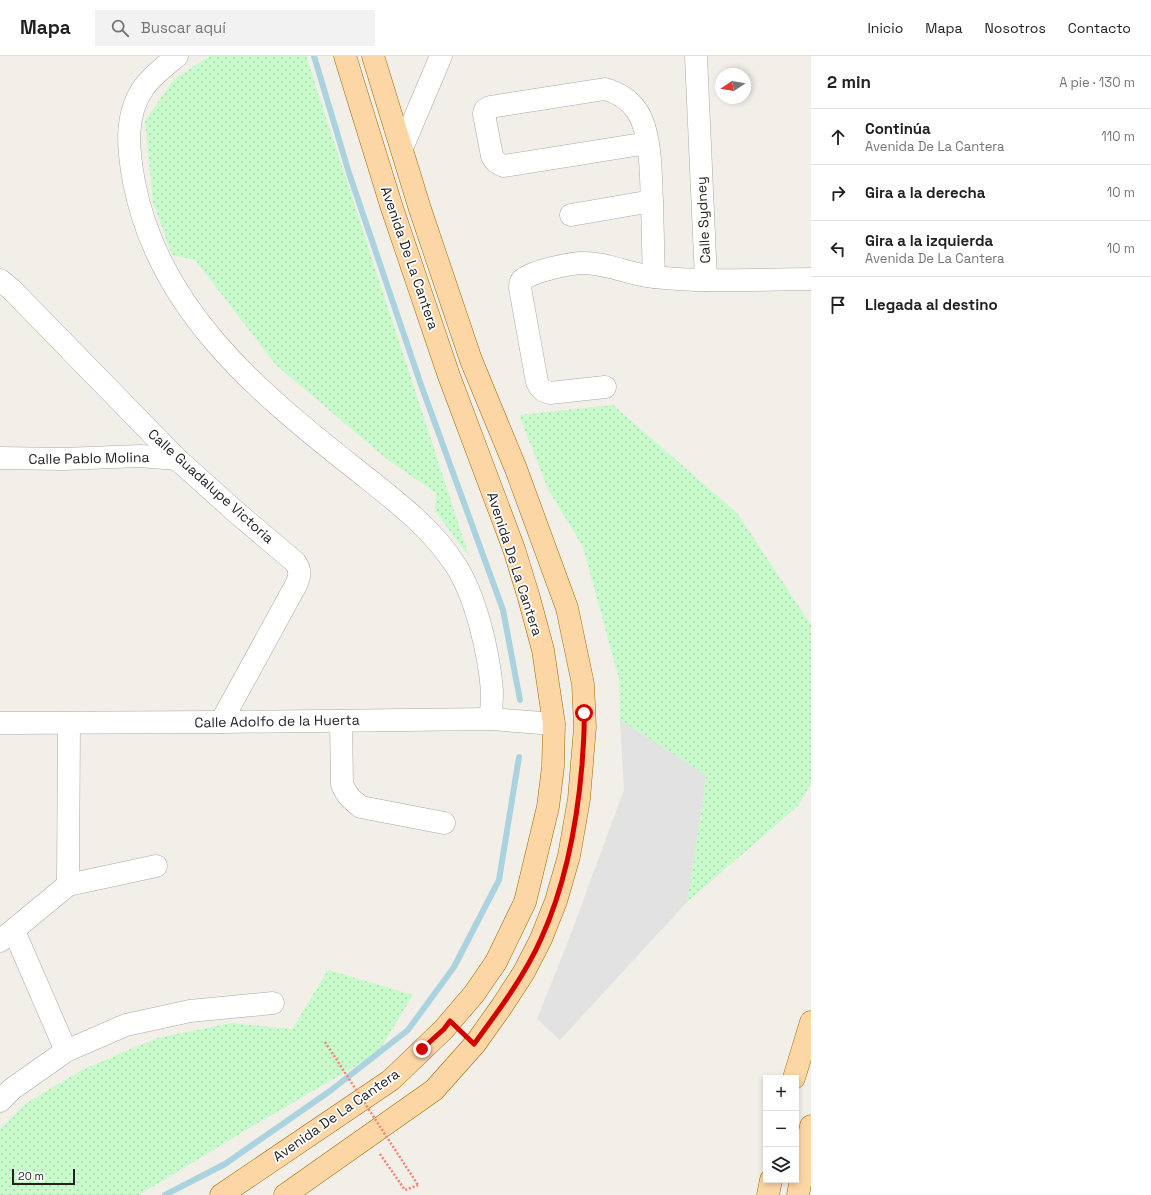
<!DOCTYPE html>
<html lang="es">
<head>
<meta charset="utf-8">
<style>
  body { margin:0; font-family:"Space Grotesk",sans-serif; background:#f2f2f2; color:#202124 }
  .controls { position:absolute; right:12px; bottom:12px; display:grid; overflow:hidden; border-radius:0px; box-shadow:0 2px 6px #0003 }
  .controls button { width:36px; height:36px; display:grid; place-items:center; padding:0; border:0; border-bottom:1px solid #e0e0e0; background:#fff; color:#202124; font:20px sans-serif }
  .compass { position:absolute; left:715px; top:12px; width:36px; height:36px; border-radius:50%; background:#fff; box-shadow:0 2px 6px #0003; rotate:258deg }
  .scale { position:absolute; left:12px; bottom:10px; width:63px; box-sizing:border-box; padding-left:4px; border:2px solid #222; border-top:0; font-size:11px; line-height:14px; white-space:nowrap; color:#222; -webkit-text-stroke:3px #fff; paint-order:stroke }
  .stop { position:absolute; width:12px; height:12px; margin:-9px; border:3px solid #d40000; border-radius:50%; background:#fff }
  .stop.end { background:#d40000; border-color:#fff; box-shadow:0 1px 4px #0008 }
  .list { margin:0; padding:0; list-style:none }
  h2 { display:flex; justify-content:space-between; align-items:center; height:52px; margin:0; padding:0 16px; font-size:17px }
  h2 small { font-size:13px; font-weight:400; color:#757577 }
  .list li { display:grid; grid-template-columns:26px 1fr auto; gap:12px; align-items:center; box-sizing:border-box; height:56px; padding:0 16px; border-top:1px solid #e0e0e0 }
  .list b { display:block; font-size:15px; white-space:nowrap }
  .list p { margin:0; font-size:13px; white-space:nowrap; color:#757577 }
  .list em { font-size:13px; font-style:normal; color:#757577 }
  .icon { flex:none; width:22px; height:22px; fill:none; stroke:currentColor; stroke-width:2; stroke-linecap:round; stroke-linejoin:round }
  .map { position:relative; flex:none; width:811px; height:1139px; overflow:hidden }
  header { display:flex; align-items:center; gap:24px; box-sizing:border-box; height:56px; padding:0 20px; background:#fff; border-bottom:1px solid #e0e0e0 }
  header strong { font-size:19px }
  nav { display:flex; gap:22px; margin-inline-start:auto; font-size:14px }
  .search { width:280px; height:36px; background:#f2f2f2; display:flex; align-items:center; gap:10px; box-sizing:border-box; padding:0 14px; border-radius:0px; color:#757577; font-size:15px }
  main { display:flex }
  aside { flex:1; background:#fff }
  .map>svg:first-child { display:block }
</style>
</head>
<body>
<header>
<strong>Mapa</strong>
<div class="search"><svg class="icon" aria-label="search" viewBox="0 0 24 24"><circle cx="10" cy="10" r="6"/><path d="M15 15l6 6"/></svg>Buscar aquí</div>
<nav><a>Inicio</a><a>Mapa</a><a>Nosotros</a><a>Contacto</a></nav>
</header>
<main>
<div class="map">
<svg width="811" height="1139" viewBox="0 0 811 1139">
  <defs>
    <pattern id="park-dots" width="8" height="8" patternUnits="userSpaceOnUse"><rect width="8" height="8" fill="#c8facc"/><path d="M2 2h.1M6 6h.1" fill="none" stroke="#acd6af" stroke-width="1.8" stroke-linecap="round"/></pattern>
  </defs>
  <rect width="100%" height="100%" fill="#f2efe9"/>
  <g fill="url(#park-dots)">
    <polygon points="210,0 306,0 469,500 435,455 436,437 388,404 276,309 195,204 172,199 153,146 145,65 174,23"/>
    <polygon points="613,349 738,458 811,569 811,728 798,750 687,846 703,745 706,719 620,664 619,623 583,491 548,433 519,359"/>
    <polygon points="328,914 413,939 378,997 251,1071 139,1139 0,1139 0,1073 25,1048 82,1014 157,982 232,967 292,973"/>
  </g>
  <polygon fill="#e2e2e2" points="620,664 706,719 703,745 687,846 560,984 537,963 566,891 624,734"/>
  <g fill="none" stroke-linecap="round" stroke-linejoin="round">
    <g stroke="#aad3df" stroke-width="6">
      <polyline points="314,0 349,117 420,326 503,554 520,644"/>
      <polyline points="165,1139 225,1108 330,1035 408,974 454,911 499,824 519,701"/>
    </g>
    <g stroke="#a9a9a9" stroke-width="23">
      <g id="minor">
        <path d="M 177,0 C 165,10 153,19 144,31 C 124,59 128,94 134,126 C 158,253 257,335 353,411 C 389,440 431,470 456,510 C 476,541 489,597 492,635 C 492,644 491,654 491,663"/>
        <polyline points="696,0 706,224"/>
        <path d="M 648,87 L 504,110 C 498,108 495,106 492,100 L 484,58 L 485,54 L 490,51 L 605,33 C 619,37 629,43 637,55 C 652,77 651,124 652,151 C 653,174 653,198 654,221"/>
        <polyline points="402,92 441,0"/>
        <polyline points="571,159 652,145"/>
        <path d="M 0,224 L 11,233 L 177,403 L 236,456 L 295,506 C 301,514 300,520 296,529 L 221,666"/>
        <path d="M 605,331 L 550,337 C 543,335 540,333 537,326 L 520,232 C 520,229 520,226 522,224 C 533,215 567,208 581,207 C 606,206 630,219 655,221 C 707,227 759,223 811,223"/>
        <polyline points="0,402 64,403 140,400 177,403"/>
        <path d="M 341,665 L 342,728 C 346,739 352,744 361,751 L 444,767"/>
        <polyline points="0,667 221,666 491,663 554,668"/>
        <polyline points="68,829 69,667"/>
        <polyline points="14,875 66,995"/>
        <polyline points="0,885 68,829 156,810"/>
        <polyline points="0,1045 12,1033 66,995 126,969 190,955 273,947"/>
      </g>
    </g>
    <g stroke="#a06b00" stroke-width="23">
      <g id="major">
        <polyline points="794,1022 811,966"/>
        <polyline points="221,1139 391,1024 444,973 474,938 496,906 525,846 548,751 553,711 554,668 543,594 529,542 514,493 449,320 392,152 345,0"/>
        <polyline points="285,1139 434,1034 475,988 502,950 524,916 541,883 556,845 569,800 579,743 585,671 583,628 567,552 516,413 471,304 420,153 373,0"/>
        <polyline points="768,1139 771,1124"/>
        <polyline points="798,1139 811,1070"/>
      </g>
    </g>
    <polyline stroke="#fa8072" stroke-width="2.5" stroke-dasharray="2 2" stroke-linecap="butt" points="380,1098 405,1134 418,1129"/>
    <use href="#minor" stroke="#fff" stroke-width="22"/>
    <use href="#major" stroke="#fcd6a4" stroke-width="22"/>
    <polyline stroke="#fa8072" stroke-width="2.5" stroke-dasharray="2 2" stroke-linecap="butt" points="325,986 418,1129"/>
  </g>
  <g fill="none" stroke-linecap="round" stroke-linejoin="round">
    <path stroke="#d40000" stroke-width="5" d="M 422,993 L 444,973 L 450,965 L 474,988 C 499,954 524,921 541,883 C 566,828 577,768 582,709 C 583,691 585,674 584,657"/>
  </g>
  <g text-anchor="middle" stroke-width="3.5" stroke-linejoin="round" paint-order="stroke">
    <g font-size="14" fill="#222" stroke="#fff">
      <text transform="translate(703 164) rotate(-93)" y="5">Calle Sydney</text>
      <text transform="translate(410 202) rotate(71)" y="5">Avenida De La Cantera</text>
      <text transform="translate(89 402) rotate(-1)" y="5">Calle Pablo Molina</text>
      <text transform="translate(211 430) rotate(42)" y="5">Calle Guadalupe Victoria</text>
      <text transform="translate(515 508) rotate(72)" y="5">Avenida De La Cantera</text>
      <text transform="translate(277 665) rotate(-1)" y="5">Calle Adolfo de la Huerta</text>
      <text transform="translate(336 1059) rotate(-35)" y="5">Avenida De La Cantera</text>
    </g>
  </g>
</svg>
<div class="controls">
<button>+</button>
<button>−</button>
<button><svg class="icon" aria-label="layers" viewBox="0 0 24 24"><path d="M12 4l9 5-9 5-9-5zM3 14l9 5 9-5"/></svg></button>
</div>
<svg class="compass" viewBox="-18 -18 36 36"><path d="M0-13l5 13h-10z" fill="#e53935"/><path d="M0 13l5-13h-10z" fill="#757577"/></svg>
<div class="scale">20 m</div>
<div class="stop" style="left:584px;top:657px"></div>
<div class="stop end" style="left:422px;top:993px"></div>
</div>
<aside>
<h2>2 min<small>A pie · 130 m</small></h2>
<ul class="list">
<li><svg class="icon" aria-label="ahead" viewBox="0 0 24 24"><path d="M12 20V5M6 11l6-6 6 6"/></svg><div><b>Continúa</b><p>Avenida De La Cantera</p></div><em>110 m</em></li>
<li><svg class="icon" aria-label="right" viewBox="0 0 24 24"><path d="M7 20v-9h11M14 6l5 5-5 5"/></svg><div><b>Gira a la derecha</b></div><em>10 m</em></li>
<li><svg class="icon" aria-label="left" viewBox="0 0 24 24"><path d="M17 20v-9H6M10 6l-5 5 5 5"/></svg><div><b>Gira a la izquierda</b><p>Avenida De La Cantera</p></div><em>10 m</em></li>
<li><svg class="icon" aria-label="arrive" viewBox="0 0 24 24"><path d="M6 21V4h12l-3 4 3 4H6"/></svg><div><b>Llegada al destino</b></div></li>
</ul>
</aside>
</main>
</body>
</html>
